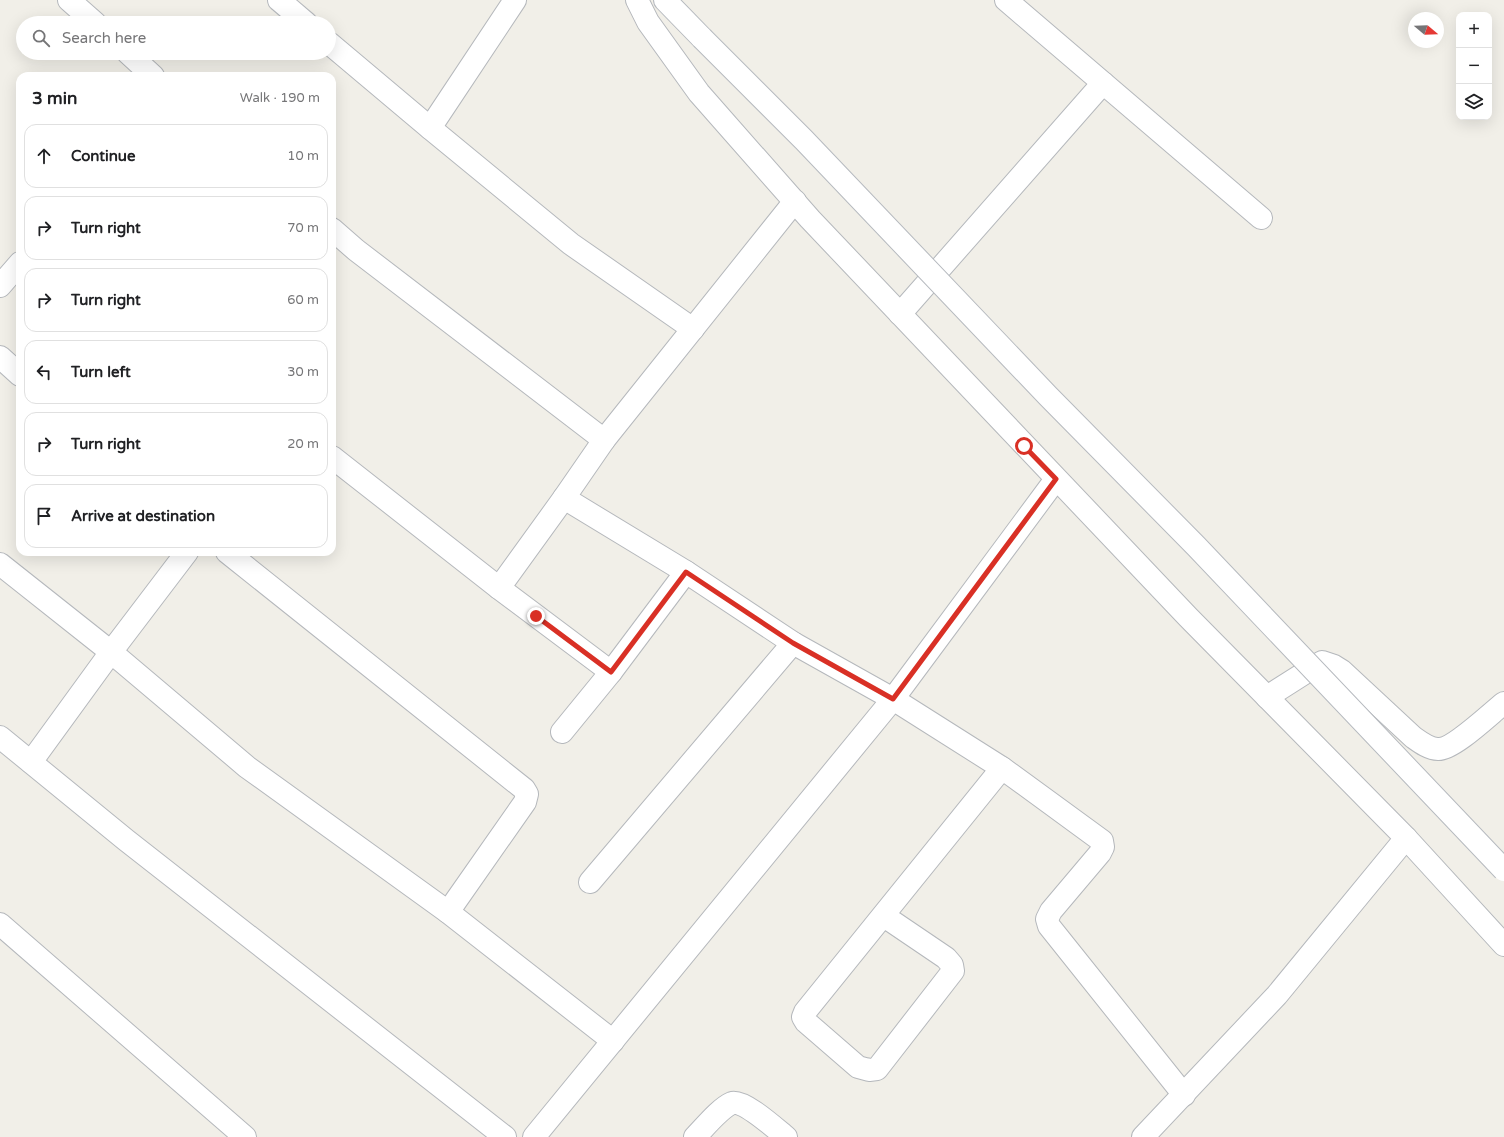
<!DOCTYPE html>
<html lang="en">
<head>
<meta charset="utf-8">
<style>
  body { margin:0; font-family:"Varela Round",sans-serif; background:#f2f2f2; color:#202124 }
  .controls { position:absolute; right:12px; top:12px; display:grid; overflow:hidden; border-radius:8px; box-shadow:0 4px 16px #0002 }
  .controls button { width:36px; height:36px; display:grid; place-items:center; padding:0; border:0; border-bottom:1px solid #e0e0e0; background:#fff; color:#202124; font:20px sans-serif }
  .compass { position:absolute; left:1408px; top:12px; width:36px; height:36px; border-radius:50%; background:#fff; box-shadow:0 4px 16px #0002; rotate:109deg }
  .stop { position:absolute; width:12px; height:12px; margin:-9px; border:3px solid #d93025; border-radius:50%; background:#fff }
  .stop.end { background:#d93025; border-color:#fff; box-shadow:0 1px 4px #0008 }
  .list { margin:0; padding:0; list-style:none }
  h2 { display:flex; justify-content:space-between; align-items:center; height:52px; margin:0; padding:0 16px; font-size:17px }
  h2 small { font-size:13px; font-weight:400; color:#757577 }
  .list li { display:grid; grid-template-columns:26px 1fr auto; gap:12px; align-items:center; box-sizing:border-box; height:64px; margin:0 8px 8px; padding:0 8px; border:1px solid #e0e0e0; border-radius:12px }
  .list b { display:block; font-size:15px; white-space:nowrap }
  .list em { font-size:13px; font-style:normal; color:#757577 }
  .icon { flex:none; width:22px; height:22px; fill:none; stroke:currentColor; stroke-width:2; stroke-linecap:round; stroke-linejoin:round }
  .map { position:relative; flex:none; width:1504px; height:1137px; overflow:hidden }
  .search { position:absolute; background:#fff; box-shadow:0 4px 16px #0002; left:16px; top:16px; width:320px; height:44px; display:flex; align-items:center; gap:10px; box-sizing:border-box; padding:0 14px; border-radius:22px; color:#757577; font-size:15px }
  .panel { position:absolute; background:#fff; box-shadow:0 4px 16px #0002; left:16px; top:72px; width:320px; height:484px; border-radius:12px }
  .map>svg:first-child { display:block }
</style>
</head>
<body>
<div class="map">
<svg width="1504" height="1137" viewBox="0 0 1504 1137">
  <rect width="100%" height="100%" fill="#f1efe8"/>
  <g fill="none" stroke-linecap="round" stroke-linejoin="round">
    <g stroke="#b5b8bc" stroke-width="24">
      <g id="street">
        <polyline points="69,0 95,23"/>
        <polyline points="279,0 306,23"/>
        <polyline points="637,0 648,22 699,93 810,219 1188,617 1406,838 1504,945"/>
        <polyline points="1006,0 1261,218"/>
        <polyline points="329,43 430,128 571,244 693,329"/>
        <polyline points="128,53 153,76"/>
        <polyline points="430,128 515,0"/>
        <polyline points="332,229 356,250 604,440"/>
        <polyline points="0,286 20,263"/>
        <polyline points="900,314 1103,83"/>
        <polyline points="0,357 20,375"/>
        <polyline points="332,457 499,588 611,672"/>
        <polyline points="564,498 686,572 793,643 893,699 1002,768 1102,841 1103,847 1100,853 1051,911 1047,919 1049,926 1184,1095"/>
        <polyline points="227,552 524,789 527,794 525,802 448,912"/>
        <polyline points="0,564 111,652 247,767 448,912 613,1041"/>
        <polyline points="499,588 564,498 604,440 795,201"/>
        <path d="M 1267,697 L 1322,662 L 1334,666 L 1342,671 L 1413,737 C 1420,742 1429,749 1438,749 C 1453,750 1491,713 1504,703"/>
        <polyline points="562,732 611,672 686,572"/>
        <polyline points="0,737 126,840 505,1137"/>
        <polyline points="31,762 111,652 187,552"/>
        <polyline points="590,882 793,643"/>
        <polyline points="884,916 946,958 952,965 953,971 877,1069 869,1070 858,1067 806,1022 803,1017 805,1012 1002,768"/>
        <polyline points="0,924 245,1137"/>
        <polyline points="534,1137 893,699 1056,479"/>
        <path d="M 695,1137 C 704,1128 720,1108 732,1103 C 743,1099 776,1129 786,1137"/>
        <polyline points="1143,1137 1277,995 1406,838"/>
      </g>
    </g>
    <g stroke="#b6babf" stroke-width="24">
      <polyline id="secondary" points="665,0 702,38"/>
    </g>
    <use href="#street" stroke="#fff" stroke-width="22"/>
    <use href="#secondary" stroke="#fff" stroke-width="22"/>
    <g stroke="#b6babf" stroke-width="24" stroke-linecap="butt">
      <polyline id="secondary-bridge" points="702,38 804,140 1048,396 1196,546 1504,870"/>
    </g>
    <use href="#secondary-bridge" stroke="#fff" stroke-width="22"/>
  </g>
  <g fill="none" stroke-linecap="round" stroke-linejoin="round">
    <polyline stroke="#d93025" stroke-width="5" points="536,616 611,672 686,572 793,643 893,699 1056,479 1024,446"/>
  </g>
</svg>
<div class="controls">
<button>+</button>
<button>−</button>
<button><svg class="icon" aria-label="layers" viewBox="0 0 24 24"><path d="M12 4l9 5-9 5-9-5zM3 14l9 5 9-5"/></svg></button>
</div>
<svg class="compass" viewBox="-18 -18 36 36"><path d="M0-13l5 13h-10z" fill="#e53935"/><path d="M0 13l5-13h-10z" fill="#757577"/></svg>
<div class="stop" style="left:1024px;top:446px"></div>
<div class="stop end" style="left:536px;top:616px"></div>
<div class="search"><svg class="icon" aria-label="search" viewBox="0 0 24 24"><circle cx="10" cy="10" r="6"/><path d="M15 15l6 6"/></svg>Search here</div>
<section class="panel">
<h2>3 min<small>Walk · 190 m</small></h2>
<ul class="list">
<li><svg class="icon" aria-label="ahead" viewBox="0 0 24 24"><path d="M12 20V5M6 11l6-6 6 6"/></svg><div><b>Continue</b></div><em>10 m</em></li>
<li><svg class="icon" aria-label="right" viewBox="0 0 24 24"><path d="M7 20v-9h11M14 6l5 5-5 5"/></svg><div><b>Turn right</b></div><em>70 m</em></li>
<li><svg class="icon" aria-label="right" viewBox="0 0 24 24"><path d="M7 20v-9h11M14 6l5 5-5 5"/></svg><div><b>Turn right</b></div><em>60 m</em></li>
<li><svg class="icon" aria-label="left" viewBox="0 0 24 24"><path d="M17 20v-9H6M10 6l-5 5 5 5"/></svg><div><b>Turn left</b></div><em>30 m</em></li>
<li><svg class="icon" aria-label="right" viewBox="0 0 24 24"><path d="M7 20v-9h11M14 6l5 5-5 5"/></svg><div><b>Turn right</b></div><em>20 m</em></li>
<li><svg class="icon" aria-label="arrive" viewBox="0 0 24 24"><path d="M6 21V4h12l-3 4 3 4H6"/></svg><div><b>Arrive at destination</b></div></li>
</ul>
</section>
</div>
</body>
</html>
